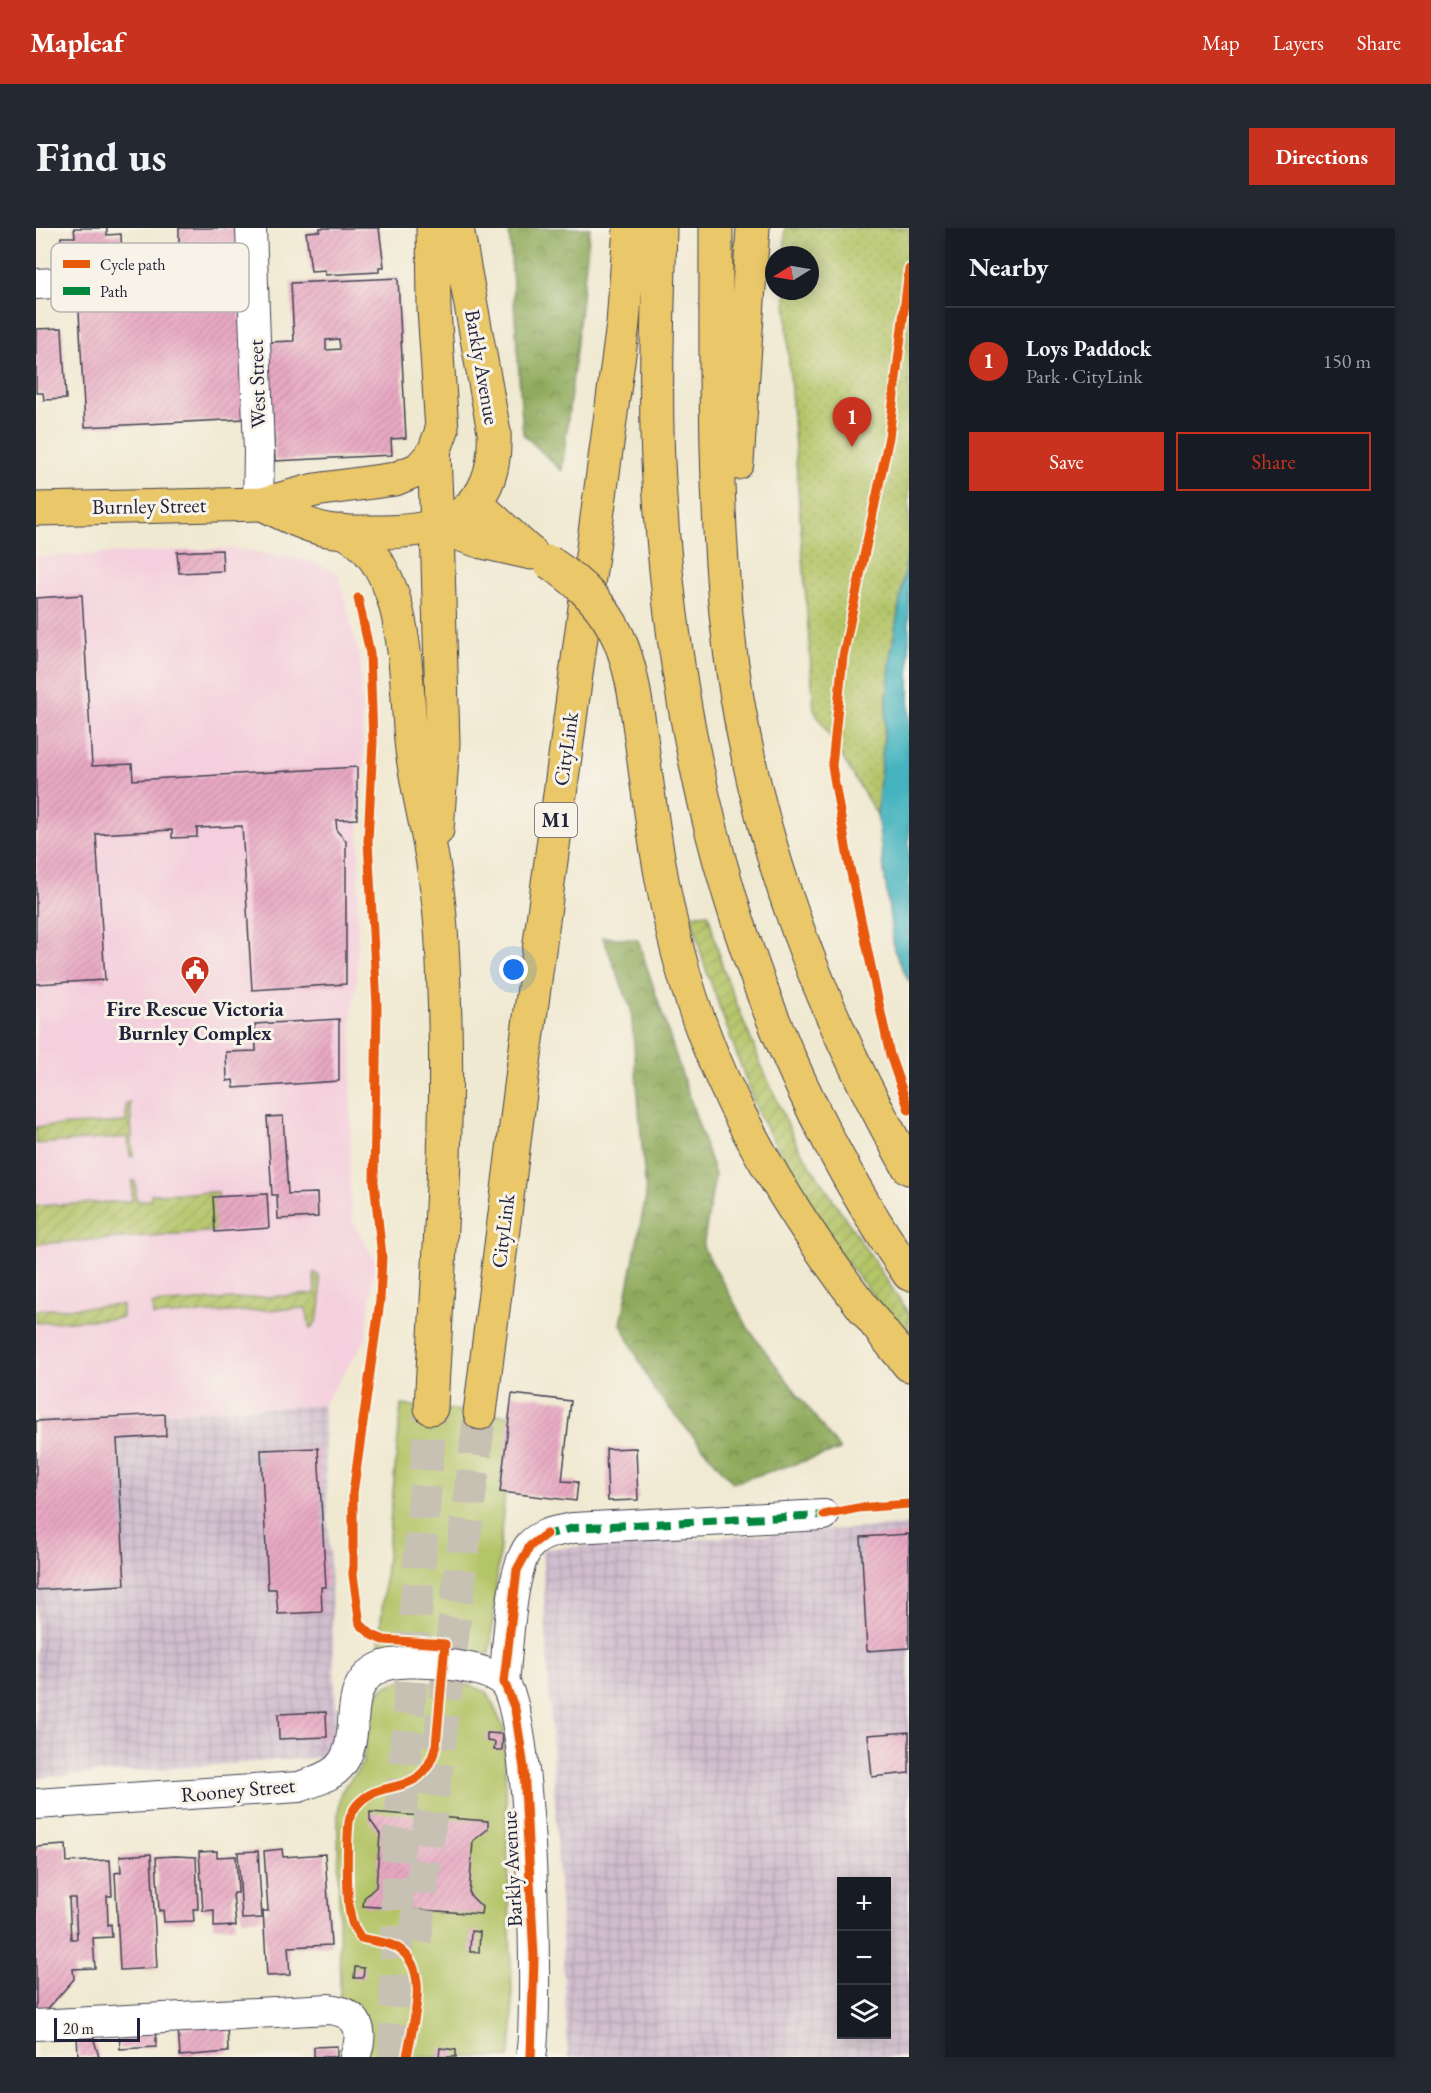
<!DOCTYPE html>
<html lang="en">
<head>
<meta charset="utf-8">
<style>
  body { margin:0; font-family:"EB Garamond",serif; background:#242831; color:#f1f3f6 }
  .controls { position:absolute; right:18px; bottom:18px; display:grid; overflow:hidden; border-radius:0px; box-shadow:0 3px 15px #0003 }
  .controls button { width:54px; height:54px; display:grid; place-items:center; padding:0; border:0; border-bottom:2px solid #363941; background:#171b24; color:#f1f3f6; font:30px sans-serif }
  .compass { position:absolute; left:729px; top:18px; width:54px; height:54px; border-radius:50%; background:#171b24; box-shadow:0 3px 15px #0003; rotate:259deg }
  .scale { position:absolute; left:18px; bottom:15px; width:86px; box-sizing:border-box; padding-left:6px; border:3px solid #22223b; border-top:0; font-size:16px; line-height:21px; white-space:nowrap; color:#22223b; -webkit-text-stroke:4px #f7f3e8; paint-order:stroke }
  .you { position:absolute; left:478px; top:742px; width:21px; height:21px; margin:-15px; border:4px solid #fff; border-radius:50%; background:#1a73e8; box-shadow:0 0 0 9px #1a73e833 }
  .badge { display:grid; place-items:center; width:39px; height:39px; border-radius:50%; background:#c8321e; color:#fff; font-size:20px; font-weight:700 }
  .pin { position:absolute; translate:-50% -50px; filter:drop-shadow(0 2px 3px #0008) }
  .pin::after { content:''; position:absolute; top:32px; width:21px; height:18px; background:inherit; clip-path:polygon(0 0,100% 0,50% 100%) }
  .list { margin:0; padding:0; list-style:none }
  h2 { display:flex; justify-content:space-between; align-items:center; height:78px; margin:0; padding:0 24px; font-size:26px }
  h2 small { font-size:20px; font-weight:400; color:#9ea1a6 }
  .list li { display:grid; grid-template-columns:39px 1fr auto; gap:18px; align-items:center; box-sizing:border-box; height:108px; padding:0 24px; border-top:2px solid #363941 }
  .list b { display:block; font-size:22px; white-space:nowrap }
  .list p { margin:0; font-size:20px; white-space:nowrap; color:#9ea1a6 }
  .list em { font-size:20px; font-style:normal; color:#9ea1a6 }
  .actions { display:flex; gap:12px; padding:18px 24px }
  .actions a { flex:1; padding:14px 0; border:2px solid #c8321e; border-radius:0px; text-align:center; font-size:21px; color:#c8321e }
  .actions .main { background:#c8321e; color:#fff }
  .icon { flex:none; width:33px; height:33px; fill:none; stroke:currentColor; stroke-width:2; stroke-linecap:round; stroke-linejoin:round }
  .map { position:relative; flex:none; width:873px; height:1829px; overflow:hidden; border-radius:0px }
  header { display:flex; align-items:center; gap:36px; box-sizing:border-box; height:84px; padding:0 30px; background:#c8321e; color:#fff }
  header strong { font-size:28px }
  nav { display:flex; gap:33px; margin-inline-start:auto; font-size:21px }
  .intro { display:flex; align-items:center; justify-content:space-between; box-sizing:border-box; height:144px; padding:0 36px }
  h1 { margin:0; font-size:42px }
  .button { padding:15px 27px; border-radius:0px; background:#c8321e; color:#fff; font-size:21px; font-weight:700 }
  main { display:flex; gap:36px; padding:0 36px }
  aside { flex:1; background:#171b24; border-radius:0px; box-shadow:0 3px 15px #0003 }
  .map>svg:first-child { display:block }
</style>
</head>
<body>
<header>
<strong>Mapleaf</strong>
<nav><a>Map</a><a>Layers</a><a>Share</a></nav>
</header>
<div class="intro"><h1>Find us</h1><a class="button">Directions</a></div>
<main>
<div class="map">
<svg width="873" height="1829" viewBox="0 0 873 1829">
  <defs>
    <pattern id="industrial-grid" width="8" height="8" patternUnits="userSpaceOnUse" patternTransform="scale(1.5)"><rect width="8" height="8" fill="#d0bdcd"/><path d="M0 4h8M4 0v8" fill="none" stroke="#b2a2b1"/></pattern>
    <pattern id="forest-crowns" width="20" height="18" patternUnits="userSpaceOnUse" patternTransform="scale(1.5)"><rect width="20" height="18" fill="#8faa5c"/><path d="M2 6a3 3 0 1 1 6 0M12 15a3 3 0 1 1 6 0" fill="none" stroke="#748a4d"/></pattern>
    <pattern id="park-dots" width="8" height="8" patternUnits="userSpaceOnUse" patternTransform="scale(1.5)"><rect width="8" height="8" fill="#b4c467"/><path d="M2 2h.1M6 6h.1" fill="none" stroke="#9aa85a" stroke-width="1.8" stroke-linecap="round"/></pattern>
    <pattern id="garden-furrows" width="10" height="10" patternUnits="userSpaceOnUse" patternTransform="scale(1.5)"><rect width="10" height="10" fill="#b4c467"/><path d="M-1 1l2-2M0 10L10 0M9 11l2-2" fill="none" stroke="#9aa85a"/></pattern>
    <pattern id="building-hatch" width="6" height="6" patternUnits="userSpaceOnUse" patternTransform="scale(1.5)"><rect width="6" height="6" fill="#e8a8c2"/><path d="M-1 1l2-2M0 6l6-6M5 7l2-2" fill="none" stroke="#c790a8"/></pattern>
  </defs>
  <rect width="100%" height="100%" fill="#f7f3e8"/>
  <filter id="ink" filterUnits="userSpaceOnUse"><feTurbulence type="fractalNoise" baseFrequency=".0167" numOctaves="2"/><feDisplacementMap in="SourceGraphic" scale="12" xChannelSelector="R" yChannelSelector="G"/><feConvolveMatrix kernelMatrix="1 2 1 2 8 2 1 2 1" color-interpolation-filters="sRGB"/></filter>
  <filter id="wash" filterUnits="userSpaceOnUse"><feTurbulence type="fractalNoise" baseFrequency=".008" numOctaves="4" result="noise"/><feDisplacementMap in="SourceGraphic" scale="24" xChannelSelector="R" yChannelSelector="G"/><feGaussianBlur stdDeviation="1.35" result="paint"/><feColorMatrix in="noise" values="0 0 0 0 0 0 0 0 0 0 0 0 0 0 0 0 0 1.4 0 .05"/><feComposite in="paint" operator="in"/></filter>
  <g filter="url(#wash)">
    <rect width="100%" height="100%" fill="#f0e9d1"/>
    <polygon fill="#f4cfdd" points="195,320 275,333 302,345 324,431 328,534 323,609 321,750 316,786 314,962 316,993 339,1032 330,1111 287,1177 0,1191 0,329"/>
    <g fill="url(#industrial-grid)" fill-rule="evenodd">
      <polygon points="287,1177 302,1528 0,1550 0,1191"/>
      <path d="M 873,1297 L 873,1829 L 532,1829 L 506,1321 ZM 806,1654 L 850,1654 L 850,1806 L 806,1806 Z"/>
    </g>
    <g fill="#b4c467" stroke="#6b7351" stroke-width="1.5">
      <polygon points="365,1177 476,1188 454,1426 343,1415"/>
      <polygon points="365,1453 434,1457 451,1464 468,1501 477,1804 473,1829 330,1829 304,1769 302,1587 305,1564 327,1535 333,1480 348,1459"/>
    </g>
    <g fill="url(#forest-crowns)" stroke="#58664c" stroke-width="1.5">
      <polygon points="473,0 554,0 526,243 487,206"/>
      <polygon points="567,709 602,712 679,947 667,1019 714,1103 804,1222 697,1255 618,1162 585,1096 610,968 595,781"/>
    </g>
    <polygon fill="url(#park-dots)" stroke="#6b7351" stroke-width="1.5" points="749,0 873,0 873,318 855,426 841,587 778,482 752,121 750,63 774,63 774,27 749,27"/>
    <g fill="url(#garden-furrows)" stroke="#6b7351" stroke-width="1.5">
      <polygon points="672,685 687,741 723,832 761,917 873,1086 873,1114 802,1023 723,888 668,736 655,687"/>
      <polygon points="90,875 94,875 97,928 94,928 92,909 0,916 0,899 90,894"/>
      <polygon points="96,953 99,953 101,973 114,972 115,966 182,964 185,1003 0,1016 0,978 96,973"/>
      <path d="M 278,1044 L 283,1048 C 285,1064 288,1089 274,1101 L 270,1080 L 117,1088 L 116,1076 L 279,1066 Z"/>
      <polygon points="86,1077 86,1090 0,1095 0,1082"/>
    </g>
    <polygon fill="#45b4bf" stroke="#346b7d" stroke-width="1.5" points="873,318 873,754 858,722 841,587 855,426"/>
    <g id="blocks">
      <g fill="url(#building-hatch)" fill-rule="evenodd">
        <polygon points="38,0 71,0 71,7 85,6 86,32 26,35 25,9 39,9"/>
        <polygon points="143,0 202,0 203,26 143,28"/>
        <polygon points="284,0 343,0 348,39 343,39 343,44 289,47 289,42 275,43 270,4 284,3"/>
        <path d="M 362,50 L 370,210 L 355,211 L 356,227 L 239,233 L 233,114 L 258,113 L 255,55 ZM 303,111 L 304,121 L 290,122 L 290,112 Z"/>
        <polygon points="203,57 210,191 49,199 42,64"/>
        <polygon points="26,100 30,171 8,172 7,165 0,165 0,101"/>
        <polygon points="186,322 187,343 143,345 141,324"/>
        <polygon points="46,367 56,538 96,536 97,552 321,539 321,591 300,592 301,603 310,613 310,756 216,762 206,598 161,600 161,609 136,610 136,602 60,606 69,752 0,756 0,370"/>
        <polygon points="303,791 303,853 198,860 197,852 191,853 190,824 220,823 219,796"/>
        <polygon points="247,888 252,966 281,965 282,989 242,991 241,967 236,967 231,889"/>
        <polygon points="231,966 233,1000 179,1004 177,969"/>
        <polygon points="476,1166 535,1173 526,1253 542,1254 540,1273 464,1264"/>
        <polygon points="129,1186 130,1208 81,1211 89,1357 0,1362 0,1193"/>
        <polygon points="282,1220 290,1359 285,1359 286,1384 242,1386 240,1361 232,1361 225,1222"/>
        <polygon points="600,1220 602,1272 572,1273 570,1221"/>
        <polygon points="873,1306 873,1420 831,1423 825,1309"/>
        <polygon points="290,1484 291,1509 243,1511 242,1486"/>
        <polygon points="873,1504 873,1545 836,1549 832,1507"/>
        <polygon points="451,1505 467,1506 466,1522 458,1522 459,1514 451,1513"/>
        <polygon points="334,1584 452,1593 452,1601 437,1613 433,1666 446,1679 445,1686 327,1678 328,1670 340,1659 344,1606 334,1592"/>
        <path d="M 30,1617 L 31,1634 L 74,1632 L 76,1668 L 71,1668 L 72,1697 L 75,1696 L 76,1709 L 57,1710 L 59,1740 L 37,1741 L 38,1751 L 0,1794 L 0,1619 ZM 33,1670 L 39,1670 L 41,1711 L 35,1711 Z"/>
        <polygon points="246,1621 247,1629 289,1626 295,1717 252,1719 254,1747 231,1748 227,1683 232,1683 228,1623"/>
        <polygon points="181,1623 181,1629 200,1628 202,1665 197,1665 200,1698 178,1699 178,1682 167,1683 163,1624"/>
        <polygon points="222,1623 226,1690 206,1691 202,1624"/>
        <polygon points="115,1626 121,1740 84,1742 79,1645 85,1644 84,1628"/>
        <polygon points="140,1628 160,1629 162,1681 157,1681 158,1693 128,1694 127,1682 123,1683 120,1629"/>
        <polygon points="435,1703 444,1704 443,1724 434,1724"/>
        <polygon points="319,1739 328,1740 327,1750 318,1750"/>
        <polygon points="191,1797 192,1824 144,1828 142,1800"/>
        <polygon points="120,1801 120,1819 84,1821 83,1803"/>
        <polygon points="41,1805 56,1805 63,1829 42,1829"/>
        <polygon points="301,1818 301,1829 278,1829 278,1819"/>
        <polygon points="404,1820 420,1822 420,1829 403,1829"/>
      </g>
    </g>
  </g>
  <g filter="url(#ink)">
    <use href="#blocks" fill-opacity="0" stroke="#414052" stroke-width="1.5"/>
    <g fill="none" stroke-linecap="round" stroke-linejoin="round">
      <g stroke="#c7c1b3" stroke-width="33" stroke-dasharray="33 16" stroke-linecap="butt">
        <polyline points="379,1714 444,1185"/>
        <polyline points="359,1829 362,1626 395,1180"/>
      </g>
      <g stroke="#414052" stroke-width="32">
        <g id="minor">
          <polyline points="215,0 223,224 222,276"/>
          <polyline points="0,56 216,44"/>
          <path d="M 468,1454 C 472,1422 474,1341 494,1317 C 505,1305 521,1303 537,1300 L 788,1287"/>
          <path d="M 0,1576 L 263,1559 C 276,1554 294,1549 303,1539 C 330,1509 301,1459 345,1439 C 367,1429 452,1436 468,1455 C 496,1486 503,1779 495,1829"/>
          <path d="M 0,1797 L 293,1781 C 323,1785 329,1802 319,1829"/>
        </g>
      </g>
      <g stroke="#414052" stroke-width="35">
        <g id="major">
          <polyline points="398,224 401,299"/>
          <path d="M 227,276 C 247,286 268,297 291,302 C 307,305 325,304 341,304 C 411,305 462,284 458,204 L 421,0"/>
          <polyline points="0,281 227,276 279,262 359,251 383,241 398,224 406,202 398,81 397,0"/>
        </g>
      </g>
      <g stroke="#414052" stroke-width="35">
        <g id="highway">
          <path d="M 624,0 C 622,84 618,169 623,253 C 639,535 712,812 873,1046"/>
          <path d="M 680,0 C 680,129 678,258 690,386 C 709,583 775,769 873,940"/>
          <polyline points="701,235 717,0"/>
          <polyline points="438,273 492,323"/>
          <path d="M 306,303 C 377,336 368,456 376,522 C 381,562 392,601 398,642 C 405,681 407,724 408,764 C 414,902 402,1042 395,1180"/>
          <path d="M 605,510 C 617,605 630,700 662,790 C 707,917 787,1034 873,1137"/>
          <polyline points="401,602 407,515 401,299 446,314 495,325"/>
          <polyline points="444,1185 487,842 587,96 594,0"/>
        </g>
      </g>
      <use href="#minor" stroke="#fff" stroke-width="30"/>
      <use href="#major" stroke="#eac769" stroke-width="33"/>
      <use href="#highway" stroke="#eac769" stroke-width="33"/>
      <g stroke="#414052" stroke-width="35" stroke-linecap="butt">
        <path id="highway-bridge" d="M 513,334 C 586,382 594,428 605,510"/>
      </g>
      <use href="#highway-bridge" stroke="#eac769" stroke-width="33"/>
      <polyline stroke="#00873e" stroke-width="8" stroke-dasharray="15 8" stroke-linecap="butt" points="506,1308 537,1300 788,1287"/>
      <g stroke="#f7f3e8" stroke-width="13">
        <g id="cycleway">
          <polyline points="873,41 853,209 807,428 796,538 812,631 854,827 873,882"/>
          <path d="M 322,370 L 334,425 L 337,514 L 332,613 L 341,778 L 338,953 L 346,1028 L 344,1073 L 317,1265 L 317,1347 L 324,1396 L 336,1407 L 348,1412 L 409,1416 L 400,1518 C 385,1574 346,1547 321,1577 C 317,1582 314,1589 313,1594 C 311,1613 310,1672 315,1690 C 316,1698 321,1704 325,1710 C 336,1713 352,1714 362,1720 C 396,1742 376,1796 371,1829"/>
          <polyline points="788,1287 822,1280 873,1276"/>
          <polyline points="495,1829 498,1729 488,1540 479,1481 468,1454 481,1342 494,1318 510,1306"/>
        </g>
      </g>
      <use href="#cycleway" stroke="#e8590c" stroke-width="9"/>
    </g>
  </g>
  <defs>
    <g id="civic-pin" transform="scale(1.5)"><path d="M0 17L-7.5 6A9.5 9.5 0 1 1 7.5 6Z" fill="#c8321e" stroke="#f7f3e8"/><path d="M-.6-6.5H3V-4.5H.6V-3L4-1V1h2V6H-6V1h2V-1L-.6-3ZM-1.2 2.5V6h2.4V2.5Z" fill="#fff"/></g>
  </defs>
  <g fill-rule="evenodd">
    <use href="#civic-pin" x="159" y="742"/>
  </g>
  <g text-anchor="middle" stroke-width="6" stroke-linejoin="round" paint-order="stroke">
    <rect fill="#f7f3e8" stroke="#62616f" stroke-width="1.5" x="499" y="575" width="42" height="34" rx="4.5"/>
    <g font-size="20" font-weight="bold" fill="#22223b">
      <text x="520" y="599">M1</text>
    </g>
    <g font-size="21" fill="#22223b" stroke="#f7f3e8">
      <text transform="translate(446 139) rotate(80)" y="7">Barkly Avenue</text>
      <text transform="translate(221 156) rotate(-92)" y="7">West Street</text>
      <text transform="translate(113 278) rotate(-1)" y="7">Burnley Street</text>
      <text transform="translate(530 521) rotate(-82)" y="7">CityLink</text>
      <text transform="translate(467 1003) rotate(-83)" y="7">CityLink</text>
      <text transform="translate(202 1562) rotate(-5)" y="7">Rooney Street</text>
      <text transform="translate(476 1641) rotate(-93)" y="7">Barkly Avenue</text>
    </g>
    <g font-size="21" font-weight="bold" fill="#22223b" stroke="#f7f3e8">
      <text x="159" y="788">Fire Rescue Victoria<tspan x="159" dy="24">Burnley Complex</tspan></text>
    </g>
  </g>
  <rect x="15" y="15" width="198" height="69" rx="9" fill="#f7f3e8" stroke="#b7b4b4" stroke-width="1.5"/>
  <rect x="27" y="32" width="27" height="8" fill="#e8590c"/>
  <rect x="27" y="59" width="27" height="8" fill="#00873e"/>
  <g font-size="16" fill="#22223b">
    <text x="64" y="42">Cycle path</text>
    <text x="64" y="69">Path</text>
  </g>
</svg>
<div class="controls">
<button>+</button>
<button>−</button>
<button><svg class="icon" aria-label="layers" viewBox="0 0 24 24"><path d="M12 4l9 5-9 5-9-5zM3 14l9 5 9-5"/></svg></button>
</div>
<svg class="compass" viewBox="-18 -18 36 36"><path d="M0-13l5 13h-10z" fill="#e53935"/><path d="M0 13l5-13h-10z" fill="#9ea1a6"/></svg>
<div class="scale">20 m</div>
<div class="you"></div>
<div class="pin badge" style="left:816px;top:219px">1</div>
</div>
<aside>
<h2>Nearby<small></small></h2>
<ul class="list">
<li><span class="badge">1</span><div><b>Loys Paddock</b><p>Park · CityLink</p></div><em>150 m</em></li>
</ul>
<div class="actions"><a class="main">Save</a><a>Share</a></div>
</aside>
</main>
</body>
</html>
